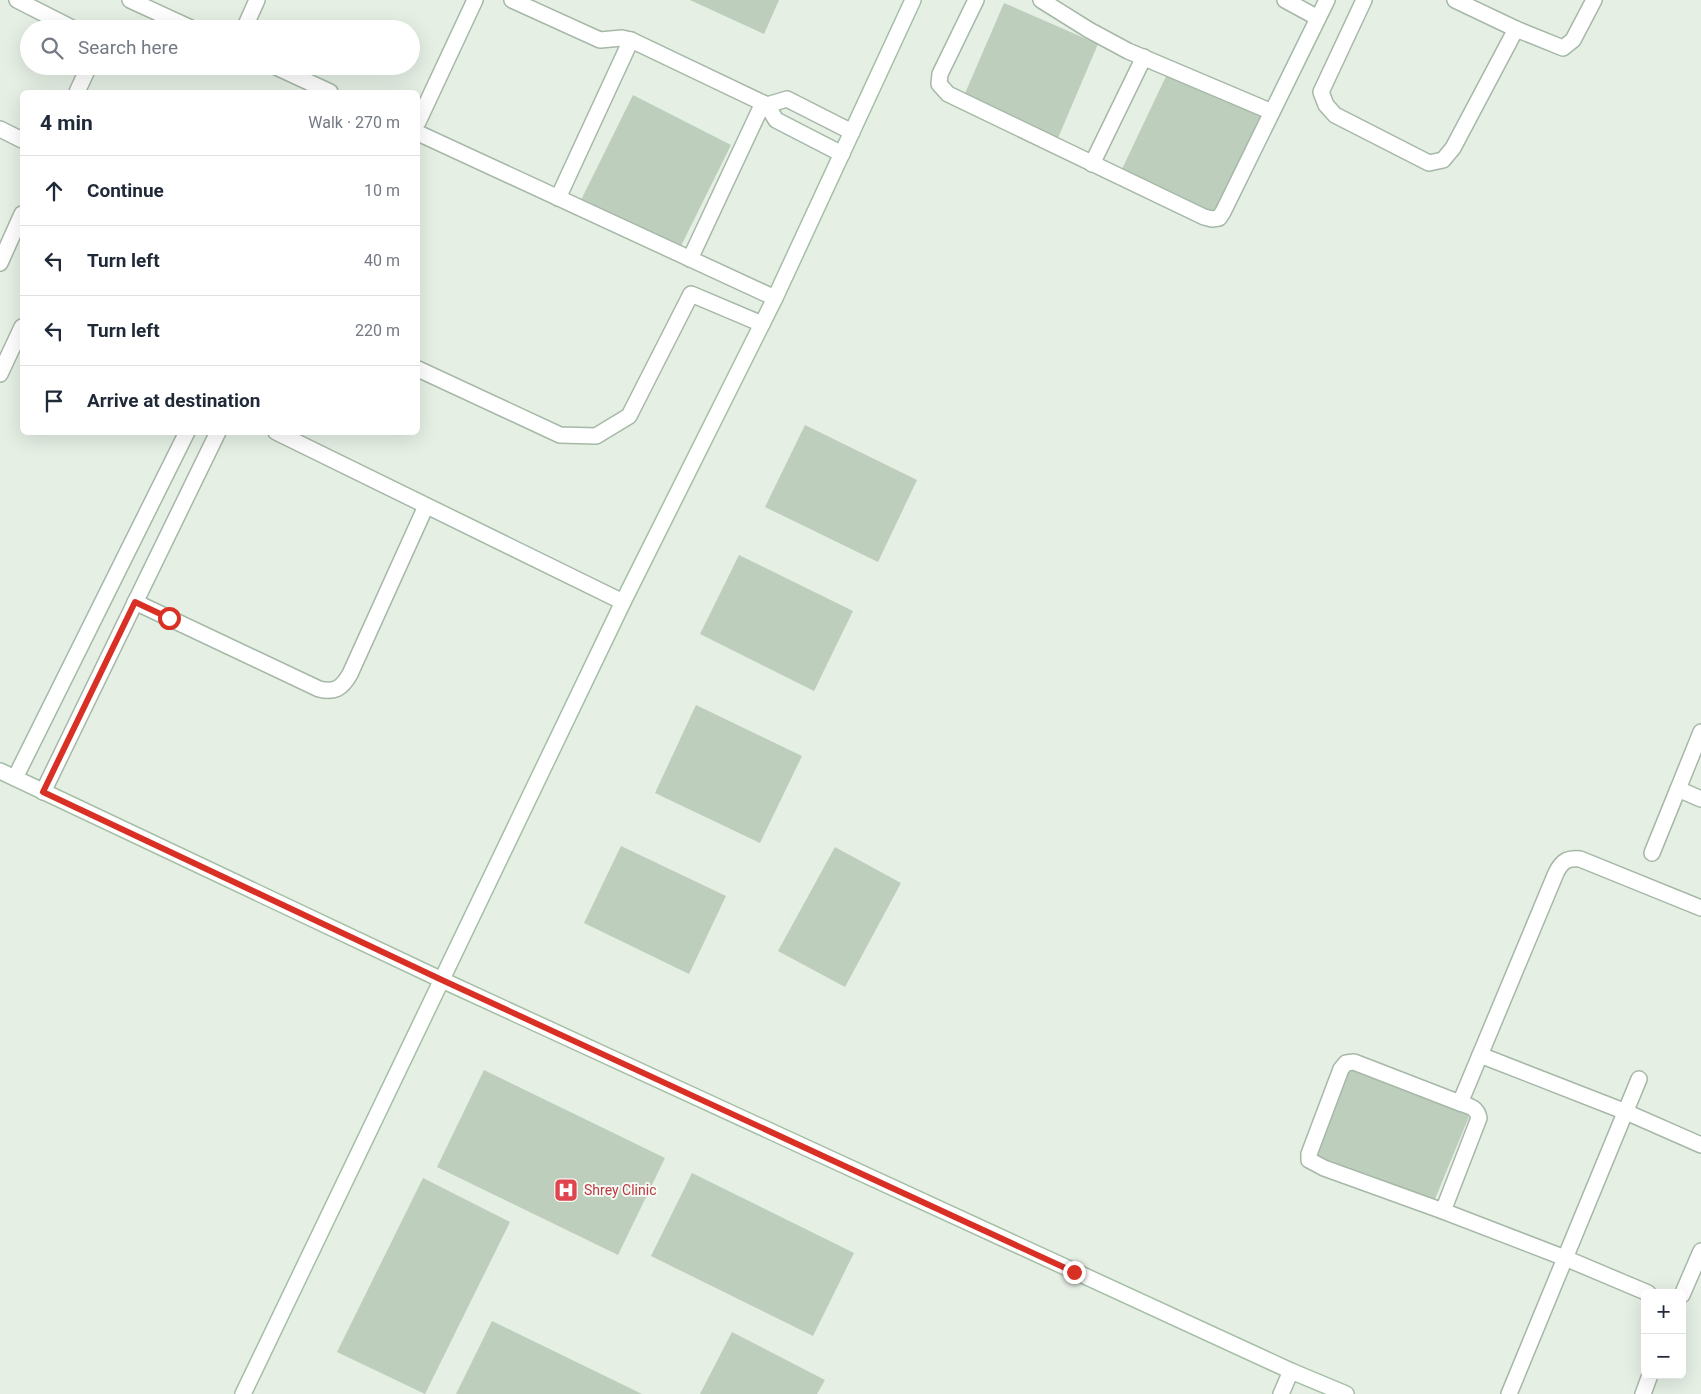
<!DOCTYPE html>
<html lang="en">
<head>
<meta charset="utf-8">
<style>
  body { margin:0; font-family:Roboto,sans-serif; background:#f2f2f3; color:#1f2937 }
  .controls { position:absolute; right:15px; bottom:15px; display:grid; overflow:hidden; border-radius:8px; box-shadow:0 5px 20px #0002 }
  .controls button { width:45px; height:45px; display:grid; place-items:center; padding:0; border:0; border-bottom:1px solid #e0e1e3; background:#fff; color:#1f2937; font:25px sans-serif }
  .stop { position:absolute; width:15px; height:15px; margin:-11px; border:4px solid #d93025; border-radius:50%; background:#fff }
  .stop.end { background:#d93025; border-color:#fff; box-shadow:0 1px 5px #0008 }
  .list { margin:0; padding:0; list-style:none }
  h2 { display:flex; justify-content:space-between; align-items:center; height:65px; margin:0; padding:0 20px; font-size:21px }
  h2 small { font-size:16px; font-weight:400; color:#747a83 }
  .list li { display:grid; grid-template-columns:32px 1fr auto; gap:15px; align-items:center; box-sizing:border-box; height:70px; padding:0 20px; border-top:1px solid #e0e1e3 }
  .list b { display:block; font-size:19px; white-space:nowrap }
  .list em { font-size:16px; font-style:normal; color:#747a83 }
  .icon { flex:none; width:28px; height:28px; fill:none; stroke:currentColor; stroke-width:2; stroke-linecap:round; stroke-linejoin:round }
  .map { position:relative; flex:none; width:1701px; height:1394px; overflow:hidden }
  .search { position:absolute; background:#fff; box-shadow:0 5px 20px #0002; left:20px; top:20px; width:400px; height:55px; display:flex; align-items:center; gap:12px; box-sizing:border-box; padding:0 18px; border-radius:28px; color:#747a83; font-size:19px }
  .panel { position:absolute; background:#fff; box-shadow:0 5px 20px #0002; left:20px; top:90px; width:400px; height:345px; border-radius:8px }
  .map>svg:first-child { display:block }
</style>
</head>
<body>
<div class="map">
<svg width="1701" height="1394" viewBox="0 0 1701 1394">
  <rect width="100%" height="100%" fill="#e5efe4"/>
  <g fill="#bdcebc">
    <polygon points="690,0 779,0 764,34"/>
    <polygon points="1004,3 1098,44 1058,138 963,98"/>
    <polygon points="1169,70 1262,114 1214,213 1122,169"/>
    <polygon points="633,95 731,145 679,250 581,200"/>
    <polygon points="805,425 917,480 878,562 765,507"/>
    <polygon points="739,555 853,611 814,691 700,634"/>
    <polygon points="696,705 802,756 760,843 655,793"/>
    <polygon points="621,846 726,896 689,974 584,923"/>
    <polygon points="835,847 901,883 845,987 778,951"/>
    <polygon points="1350,1064 1470,1114 1433,1204 1313,1154"/>
    <polygon points="484,1070 665,1158 618,1255 437,1167"/>
    <polygon points="692,1173 854,1253 813,1336 651,1256"/>
    <polygon points="423,1178 510,1222 425,1394 337,1352"/>
    <polygon points="492,1321 642,1394 456,1394"/>
    <polygon points="732,1332 825,1380 817,1394 700,1394"/>
  </g>
  <g fill="none" stroke-linecap="round" stroke-linejoin="round">
    <g stroke="#a6b8a7" stroke-width="18">
      <g id="lane">
        <polyline points="276,432 623,602"/>
        <path d="M 135,602 L 319,689 C 335,693 342,688 350,674 L 426,506"/>
        <polyline points="43,792 218,432"/>
      </g>
    </g>
    <g stroke="#a6b8a7" stroke-width="18">
      <g id="street">
        <polyline points="17,0 74,29"/>
        <polyline points="130,0 193,29"/>
        <polyline points="512,0 600,40 622,38 631,40 767,105"/>
        <polyline points="976,0 940,74 939,84 948,94 1204,217 1212,219 1219,218 1223,212 1327,0"/>
        <polyline points="1041,0 1089,30 1128,51 1272,112"/>
        <polyline points="1285,0 1318,18"/>
        <polyline points="1364,0 1321,92 1326,105 1335,115 1429,163 1443,160 1453,148 1516,29 1563,48 1573,40 1594,0"/>
        <polyline points="1455,0 1516,29"/>
        <polyline points="244,29 257,0"/>
        <polyline points="274,66 330,92"/>
        <polyline points="77,92 89,66"/>
        <polyline points="418,122 475,0"/>
        <polyline points="0,129 22,140"/>
        <polyline points="418,133 775,298"/>
        <polyline points="842,154 776,120 767,105 787,99 852,132"/>
        <polyline points="1092,164 1144,57"/>
        <polyline points="558,198 631,40"/>
        <polyline points="690,259 763,103"/>
        <polyline points="0,263 22,214"/>
        <polyline points="418,369 560,435 596,436 629,416 691,294 762,324"/>
        <polyline points="0,374 22,327"/>
        <polyline points="1701,732 1678,789 1701,799"/>
        <polyline points="15,778 187,432"/>
        <polyline points="1652,853 1678,789"/>
        <polyline points="1480,1055 1626,1112 1701,1145"/>
        <path d="M 1460,1103 C 1469,1106 1477,1107 1479,1118 L 1443,1211 L 1565,1258 L 1648,1293"/>
        <path d="M 1443,1211 L 1324,1168 L 1309,1160 L 1309,1154 L 1341,1069 L 1346,1063 L 1354,1062 L 1460,1103 L 1556,873 C 1562,861 1567,858 1580,859 L 1701,908"/>
        <polyline points="1682,1295 1701,1251"/>
        <polyline points="1281,1394 1291,1371"/>
        <polyline points="1509,1394 1639,1079"/>
        <polyline points="1643,1394 1650,1375"/>
      </g>
    </g>
    <g stroke="#a4bfa6" stroke-width="18">
      <g id="secondary">
        <polyline points="0,771 442,980 1291,1371 1346,1394"/>
        <polyline points="243,1394 623,602 775,298 913,0"/>
      </g>
    </g>
    <use href="#lane" stroke="#fff" stroke-width="15"/>
    <use href="#street" stroke="#fff" stroke-width="15"/>
    <use href="#secondary" stroke="#fff" stroke-width="15"/>
  </g>
  <g fill="none" stroke-linecap="round" stroke-linejoin="round">
    <polyline stroke="#d93025" stroke-width="6" points="169,618 135,602 43,792 442,980 1074,1272"/>
  </g>
  <defs>
    <g id="hospital-square" transform="scale(1.25)"><rect x="-9" y="-9" width="18" height="18" rx="4" fill="#e0444e" stroke="#f6fbf6"/><path d="M-5-5h3v3.5h4V-5h3V5h-3V1.5h-4V5h-3Z" fill="#fff"/></g>
  </defs>
  <g fill-rule="evenodd">
    <use href="#hospital-square" x="566" y="1190"/>
  </g>
  <g text-anchor="middle" stroke-width="4" stroke-linejoin="round" paint-order="stroke">
    <g font-size="14" fill="#be3a42" stroke="#f6fbf6" text-anchor="start">
      <text x="584" y="1195">Shrey Clinic</text>
    </g>
  </g>
</svg>
<div class="controls">
<button>+</button>
<button>−</button>
</div>
<div class="stop" style="left:169px;top:618px"></div>
<div class="stop end" style="left:1074px;top:1272px"></div>
<div class="search"><svg class="icon" aria-label="search" viewBox="0 0 24 24"><circle cx="10" cy="10" r="6"/><path d="M15 15l6 6"/></svg>Search here</div>
<section class="panel">
<h2>4 min<small>Walk · 270 m</small></h2>
<ul class="list">
<li><svg class="icon" aria-label="ahead" viewBox="0 0 24 24"><path d="M12 20V5M6 11l6-6 6 6"/></svg><div><b>Continue</b></div><em>10 m</em></li>
<li><svg class="icon" aria-label="left" viewBox="0 0 24 24"><path d="M17 20v-9H6M10 6l-5 5 5 5"/></svg><div><b>Turn left</b></div><em>40 m</em></li>
<li><svg class="icon" aria-label="left" viewBox="0 0 24 24"><path d="M17 20v-9H6M10 6l-5 5 5 5"/></svg><div><b>Turn left</b></div><em>220 m</em></li>
<li><svg class="icon" aria-label="arrive" viewBox="0 0 24 24"><path d="M6 21V4h12l-3 4 3 4H6"/></svg><div><b>Arrive at destination</b></div></li>
</ul>
</section>
</div>
</body>
</html>
